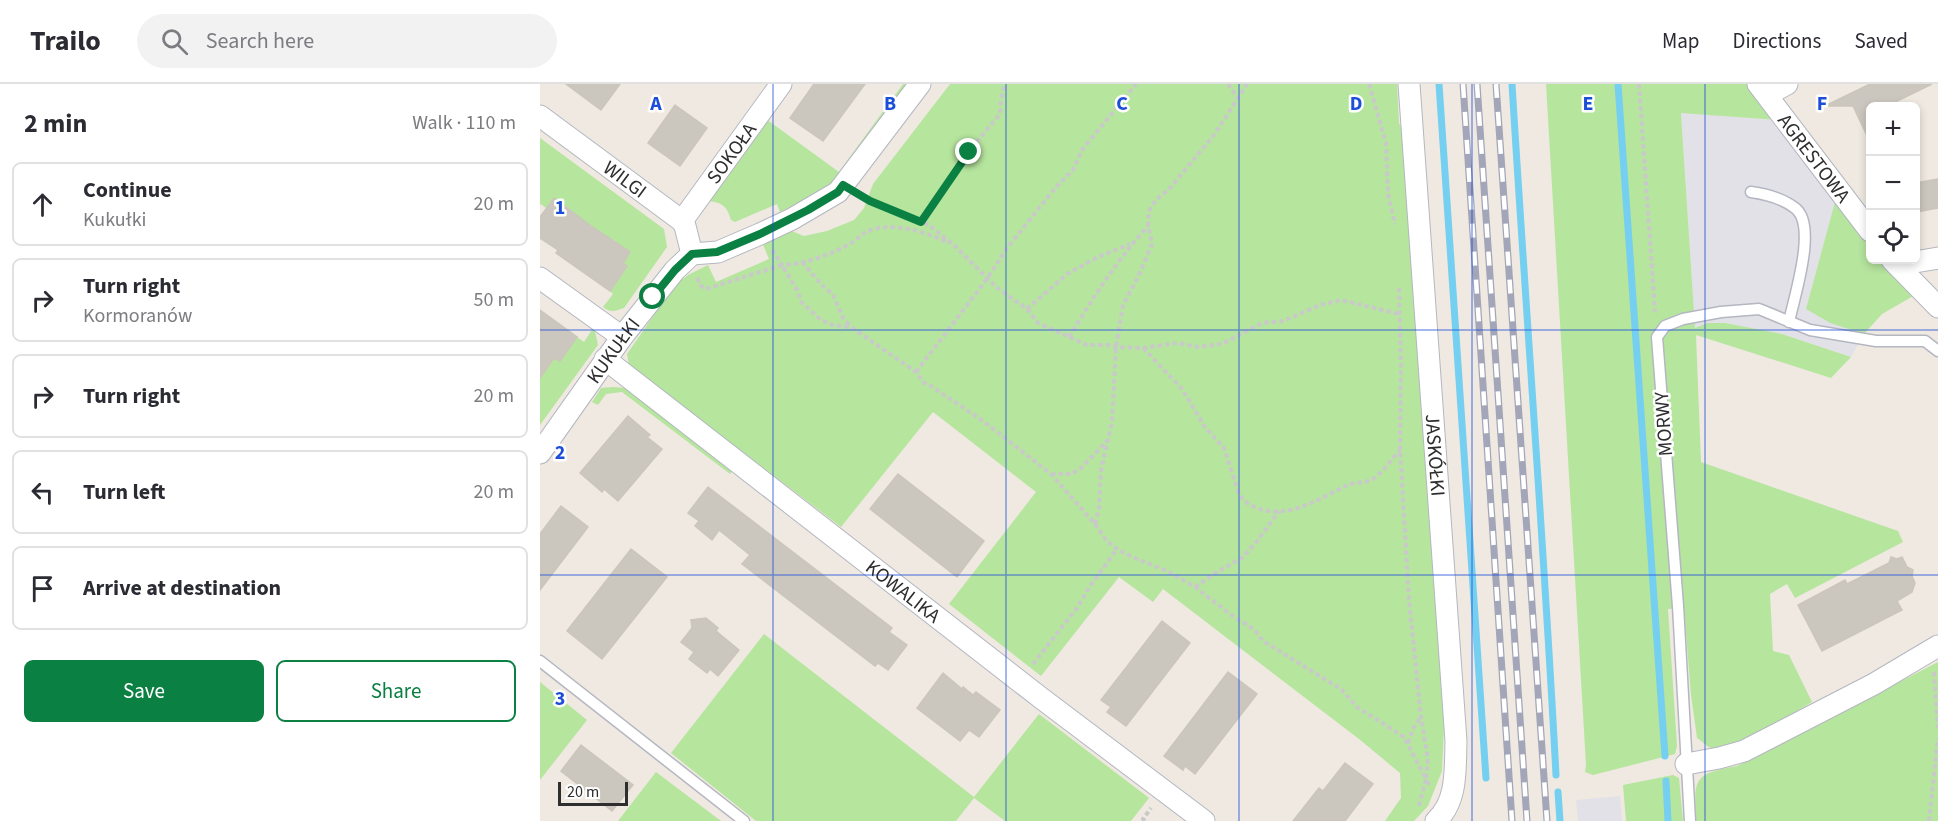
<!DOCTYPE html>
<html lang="en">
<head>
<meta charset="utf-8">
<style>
  body { margin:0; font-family:"Source Sans 3",sans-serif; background:#f2f2f3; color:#2b2b33 }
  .controls { position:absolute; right:18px; top:18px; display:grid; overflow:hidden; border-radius:9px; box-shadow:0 3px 9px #0003 }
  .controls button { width:54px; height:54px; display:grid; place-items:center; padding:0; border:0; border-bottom:2px solid #e1e1e2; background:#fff; color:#2b2b33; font:30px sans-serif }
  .scale { position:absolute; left:18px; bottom:15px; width:70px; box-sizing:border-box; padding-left:6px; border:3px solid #2e2e2e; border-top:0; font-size:16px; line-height:21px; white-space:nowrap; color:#2e2e2e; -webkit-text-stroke:4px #fff; paint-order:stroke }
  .stop { position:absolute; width:18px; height:18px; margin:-14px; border:4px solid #0b8043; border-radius:50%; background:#fff }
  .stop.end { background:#0b8043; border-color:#fff; box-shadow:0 2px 6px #0008 }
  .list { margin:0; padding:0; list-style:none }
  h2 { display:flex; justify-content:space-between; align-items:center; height:78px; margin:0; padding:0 24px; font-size:26px }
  h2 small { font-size:20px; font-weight:400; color:#7c7c81 }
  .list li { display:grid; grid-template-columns:39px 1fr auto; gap:18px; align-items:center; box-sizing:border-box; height:84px; margin:0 12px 12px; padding:0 12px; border:2px solid #e1e1e2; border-radius:9px }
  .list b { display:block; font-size:22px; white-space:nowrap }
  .list p { margin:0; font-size:20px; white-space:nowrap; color:#7c7c81 }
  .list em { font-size:20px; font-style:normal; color:#7c7c81 }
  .actions { display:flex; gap:12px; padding:18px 24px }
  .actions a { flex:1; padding:14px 0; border:2px solid #0b8043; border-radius:9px; text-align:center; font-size:21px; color:#0b8043 }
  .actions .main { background:#0b8043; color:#fff }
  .icon { flex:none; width:33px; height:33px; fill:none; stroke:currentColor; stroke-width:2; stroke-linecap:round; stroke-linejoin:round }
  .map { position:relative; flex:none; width:1398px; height:737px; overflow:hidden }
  header { display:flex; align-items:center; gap:36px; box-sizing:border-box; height:84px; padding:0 30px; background:#fff; border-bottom:2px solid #e1e1e2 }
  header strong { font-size:28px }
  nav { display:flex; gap:33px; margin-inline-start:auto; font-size:21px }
  .search { width:420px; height:54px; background:#f2f2f3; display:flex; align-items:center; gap:15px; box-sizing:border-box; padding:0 21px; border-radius:33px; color:#7c7c81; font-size:22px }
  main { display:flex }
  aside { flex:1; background:#fff }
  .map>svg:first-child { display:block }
</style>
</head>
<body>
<header>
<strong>Trailo</strong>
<div class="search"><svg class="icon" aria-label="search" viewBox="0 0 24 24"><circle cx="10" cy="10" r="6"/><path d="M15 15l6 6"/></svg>Search here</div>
<nav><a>Map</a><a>Directions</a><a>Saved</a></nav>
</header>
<main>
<aside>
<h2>2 min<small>Walk · 110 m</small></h2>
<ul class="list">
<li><svg class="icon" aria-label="ahead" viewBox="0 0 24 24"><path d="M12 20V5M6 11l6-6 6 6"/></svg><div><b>Continue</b><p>Kukułki</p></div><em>20 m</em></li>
<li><svg class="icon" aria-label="right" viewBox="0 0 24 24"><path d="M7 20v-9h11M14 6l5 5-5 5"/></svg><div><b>Turn right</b><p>Kormoranów</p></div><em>50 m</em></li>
<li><svg class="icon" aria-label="right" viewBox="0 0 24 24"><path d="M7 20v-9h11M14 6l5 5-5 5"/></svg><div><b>Turn right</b></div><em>20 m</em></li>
<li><svg class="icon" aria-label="left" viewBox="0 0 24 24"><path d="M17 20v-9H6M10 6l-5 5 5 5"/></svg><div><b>Turn left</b></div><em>20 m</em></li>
<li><svg class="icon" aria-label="arrive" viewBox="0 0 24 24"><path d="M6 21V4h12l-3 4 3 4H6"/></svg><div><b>Arrive at destination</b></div></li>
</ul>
<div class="actions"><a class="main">Save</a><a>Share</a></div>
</aside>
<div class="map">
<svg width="1398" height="737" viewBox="0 0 1398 737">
  <rect width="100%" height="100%" fill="#efe9e1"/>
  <g fill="#e3e1e8">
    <polygon points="1141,28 1238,36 1296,114 1266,225 1290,239 1324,250 1311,273 1242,250 1185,239 1167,239 1155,244"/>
    <polygon points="1080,712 1082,737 1038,737 1036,716"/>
  </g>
  <g fill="#b6e59e">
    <path d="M 363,0 L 371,0 L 294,97 L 261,118 L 240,128 L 237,120 L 195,138 L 191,136 C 187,122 182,118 167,117 L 226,35 L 299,88 Z"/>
    <polygon points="410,0 857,0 859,39 864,49 904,643 902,687 888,722 874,737 845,737 861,714 860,689 819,655 623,505 613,518 579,493 501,592 409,520 496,408 393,328 301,443 89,281 87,270 134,202 148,191 168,181 176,198 229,175 222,158 249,146 264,152 287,147 314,136 324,124 333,100"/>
    <path d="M 1006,0 L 1208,0 L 1238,36 L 1141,29 L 1155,244 L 1167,239 L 1185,239 L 1242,250 L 1311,273 L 1291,294 L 1156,251 L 1161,378 L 1358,447 L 1363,458 L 1255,514 L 1247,500 L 1230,510 L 1233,567 L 1249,571 L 1272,618 C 1253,629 1191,669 1173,665 C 1167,663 1162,657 1157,654 L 1151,611 L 1144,524 L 1128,525 L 1137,662 L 1135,670 L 1053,691 L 1045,688 L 1046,681 Z"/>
    <path d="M 0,54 L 124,145 L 127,163 L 84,224 C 76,227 70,229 63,223 L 73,210 L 70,207 L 87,183 L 83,179 L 90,168 L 73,156 L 70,159 C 59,146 45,137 29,129 L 31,126 L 14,114 L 6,124 L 1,120 L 0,122 Z"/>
    <polygon points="1296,114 1330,157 1330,176 1346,176 1375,211 1342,230 1324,250 1290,239 1266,225"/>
    <polygon points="54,243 58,261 0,341 0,280 7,285 14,274 20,277 37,253 44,258"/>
    <polygon points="73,303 86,304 192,387 190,390 82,308 66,310 58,321 52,318 61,304"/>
    <polygon points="224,550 434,713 499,630 609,714 591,737 465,737 434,714 416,737 216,737 131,669"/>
    <path d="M 1398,578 L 1398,737 L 1156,737 C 1154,694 1153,690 1197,682 Z"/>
    <polygon points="0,598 47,636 0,696"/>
    <polygon points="116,688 181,737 78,737"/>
    <polygon points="1133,691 1139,694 1143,737 1086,737 1083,701"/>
  </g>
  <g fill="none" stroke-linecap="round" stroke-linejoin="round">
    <g stroke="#75cff0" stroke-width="7">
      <polyline points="899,0 946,694"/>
      <path d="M 972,0 C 986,230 1004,461 1016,691"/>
      <polyline points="1078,0 1125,672"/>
      <polyline points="1126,697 1128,737"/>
      <polyline points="1018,708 1020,737"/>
    </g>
  </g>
  <g fill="#cbc7bf" stroke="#cbc5ba" stroke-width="1.5">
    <polygon points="26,0 80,0 61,26"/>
    <polygon points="274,0 325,0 283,57 250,34"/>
    <polygon points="1330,0 1392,0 1347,22 1330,22 1330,58 1313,22 1285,22"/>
    <polygon points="135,21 167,44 140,82 108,59"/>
    <polygon points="1398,95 1398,124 1376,128 1376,99"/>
    <polygon points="14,114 51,142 90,168 83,179 87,182 70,207 16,169 18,166 0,154 0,133"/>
    <polygon points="0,226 37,253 20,277 14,274 0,294"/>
    <polygon points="88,332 110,351 107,353 122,365 78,417 64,405 62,408 40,389"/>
    <polygon points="358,390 444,457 417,493 330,425"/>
    <polygon points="168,403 352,544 349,548 367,561 348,586 338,579 335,582 202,480 210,471 179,446 172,456 155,442 159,437 148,429"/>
    <polygon points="21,422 48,443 0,506 0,450"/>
    <polygon points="91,465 127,493 62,575 27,547"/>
    <polygon points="1351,473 1357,475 1362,473 1367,483 1373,486 1372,492 1375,499 1372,508 1357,517 1362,526 1282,567 1258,521 1305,496 1307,500 1349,479"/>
    <polygon points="166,534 178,544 176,547 199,566 178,592 170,585 167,589 149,575 154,568 141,558 152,544 151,536"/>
    <polygon points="622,537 650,559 586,642 567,628 571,623 561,616"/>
    <polygon points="688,588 717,610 655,690 645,682 643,686 624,672"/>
    <polygon points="403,589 422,605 423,603 433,611 436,608 460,626 439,653 429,646 420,657 377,624"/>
    <polygon points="41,661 93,701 72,727 21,687"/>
    <polygon points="805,679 833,700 805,737 753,737 779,704 783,707"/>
  </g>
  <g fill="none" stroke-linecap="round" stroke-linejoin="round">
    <g stroke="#b4b7c1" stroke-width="13">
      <g id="lane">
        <path d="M 1211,108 C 1226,110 1242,114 1255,124 C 1278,141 1254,213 1249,238"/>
        <polyline points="0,577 204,737"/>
        <polyline points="1150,737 1138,522 1117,253 1125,242 1143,235 1181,228 1219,225 1270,246 1336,257 1385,257 1398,267"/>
      </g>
    </g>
    <g stroke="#b4b7c1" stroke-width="23">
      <g id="street">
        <path id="s1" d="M 869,0 L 916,657 C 915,684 918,717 896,737"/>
        <path id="s2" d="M 1218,0 L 1330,147"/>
        <polyline points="1227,11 1247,0"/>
        <path id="s3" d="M 0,32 L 142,137 L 145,142 L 152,170"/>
        <path id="s4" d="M 142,137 L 241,0"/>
        <polyline points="152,170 178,168 220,150 252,135 298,108 380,0"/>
        <polyline points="1352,176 1398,223"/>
        <polyline points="1357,181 1398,174"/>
        <polyline points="0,194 82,253"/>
        <path id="s5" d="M 65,275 L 501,614 L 664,737"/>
        <path id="s6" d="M 0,369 L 82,253 L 135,186 L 152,170"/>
        <polyline points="1146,680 1179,674 1204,667 1334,600 1398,562"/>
      </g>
    </g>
    <g stroke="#c9c9c9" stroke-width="4" stroke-dasharray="4.5 3" stroke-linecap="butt">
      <polyline points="688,0 697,13"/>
      <polyline points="829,0 846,59 848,110 855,140"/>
      <polyline points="1099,0 1115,228"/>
      <polyline points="322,112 389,141 415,162 456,203 487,225 498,239 547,261 567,261 576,263 603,264 638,259 658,263 682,260 722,239 743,237 780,221 801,216 859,230"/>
      <polyline points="381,138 429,67 460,30 461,15 465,0"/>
      <path d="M 232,166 L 242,181 C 266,180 292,170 313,158 C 318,155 322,149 328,147 C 353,137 386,148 409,159"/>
      <polyline points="262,178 281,200 293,211 303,234 311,243"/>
      <polyline points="157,194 161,202 166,205 242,181 257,206 262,219 281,236 293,241 311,243 376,288 384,299 391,302 443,337 511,390 555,440 566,456 577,465 592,473 627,487 655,503 690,530 715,546 723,557 801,605 817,623 864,653 886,695 879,722"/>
      <polyline points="859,204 861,282 860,365 869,516 881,633 888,675 886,695 890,703"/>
      <polyline points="487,225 527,190 558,173 590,160"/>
      <path d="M 529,253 C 553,214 577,176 608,142"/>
      <path d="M 603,264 L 642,305 L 665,343 L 684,364 L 699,410 C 703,417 710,421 717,424 C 750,436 779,414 808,401 C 816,398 824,399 831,396 C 840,392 853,374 860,366"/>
      <polyline points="376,288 447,195 467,164 516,103 533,86 542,66 596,0"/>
      <polyline points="511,390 532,390 541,384 567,357"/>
      <polyline points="555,440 559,425 561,386 572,338 576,263 583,221 598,193 612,160 608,141 609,127 616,116 630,104 674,51 707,0"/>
      <polyline points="655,503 674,490 703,473 718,456 739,427"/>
      <polyline points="493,580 537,524 550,502 577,465"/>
      <polyline points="1394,588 1398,644"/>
      <polyline points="868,659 874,643 880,634"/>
      <polyline points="605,737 603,735 611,724"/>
      <polyline points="1389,737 1398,654"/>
    </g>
    <use href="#lane" stroke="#fff" stroke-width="10"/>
    <use href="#street" stroke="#fff" stroke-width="21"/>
    <g stroke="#a3a6b8" stroke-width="7">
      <g id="rail">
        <polyline points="923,0 972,737"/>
        <polyline points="937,0 987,737"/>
        <polyline points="956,0 1007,737"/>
      </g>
    </g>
    <use href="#rail" stroke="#fff" stroke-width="4.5" stroke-dasharray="14" stroke-linecap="butt"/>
  </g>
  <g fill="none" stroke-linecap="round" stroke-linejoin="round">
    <polyline stroke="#0b8043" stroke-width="8" points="113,213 135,186 152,170 177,168 220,150 268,126 298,108 303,101 330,117 381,138 429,68"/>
  </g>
  <path fill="none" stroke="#1d4ed8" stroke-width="1.5" stroke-opacity="0.55" d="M 233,0 L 233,737M 466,0 L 466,737M 699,0 L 699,737M 932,0 L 932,737M 1165,0 L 1165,737M 0,246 L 1398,246M 0,491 L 1398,491"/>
  <g text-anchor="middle" stroke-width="5" stroke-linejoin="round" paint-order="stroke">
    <g font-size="20" fill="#2e2e2e" stroke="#fff">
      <text dy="7" stroke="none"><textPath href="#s4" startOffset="84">SOKOŁA</textPath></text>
      <text dy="7" stroke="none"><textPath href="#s2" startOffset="93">AGRESTOWA</textPath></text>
      <text dy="7" stroke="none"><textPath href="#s3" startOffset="106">WILGI</textPath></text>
      <text dy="7" stroke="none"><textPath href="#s6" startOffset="126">KUKUŁKI</textPath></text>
      <text transform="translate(1123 340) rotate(-94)" y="7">MORWY</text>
      <text dy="7" stroke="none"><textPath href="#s1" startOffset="372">JASKÓŁKI</textPath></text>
      <text dy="7" stroke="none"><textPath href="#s5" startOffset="378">KOWALIKA</textPath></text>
    </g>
  </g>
  <g font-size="20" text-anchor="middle" font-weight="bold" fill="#1d4ed8" stroke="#fff" stroke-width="5" stroke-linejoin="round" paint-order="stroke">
    <text x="116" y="26">A</text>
    <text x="350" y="26">B</text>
    <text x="582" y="26">C</text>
    <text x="816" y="26">D</text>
    <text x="1048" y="26">E</text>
    <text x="1282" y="26">F</text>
    <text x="20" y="130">1</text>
    <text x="20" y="375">2</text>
    <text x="20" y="621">3</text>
  </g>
</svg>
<div class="controls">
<button>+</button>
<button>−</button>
<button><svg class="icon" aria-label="locate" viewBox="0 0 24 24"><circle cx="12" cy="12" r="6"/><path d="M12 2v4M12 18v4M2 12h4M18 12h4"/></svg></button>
</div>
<div class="scale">20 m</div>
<div class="stop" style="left:113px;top:213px"></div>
<div class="stop end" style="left:429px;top:68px"></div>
</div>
</main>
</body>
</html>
